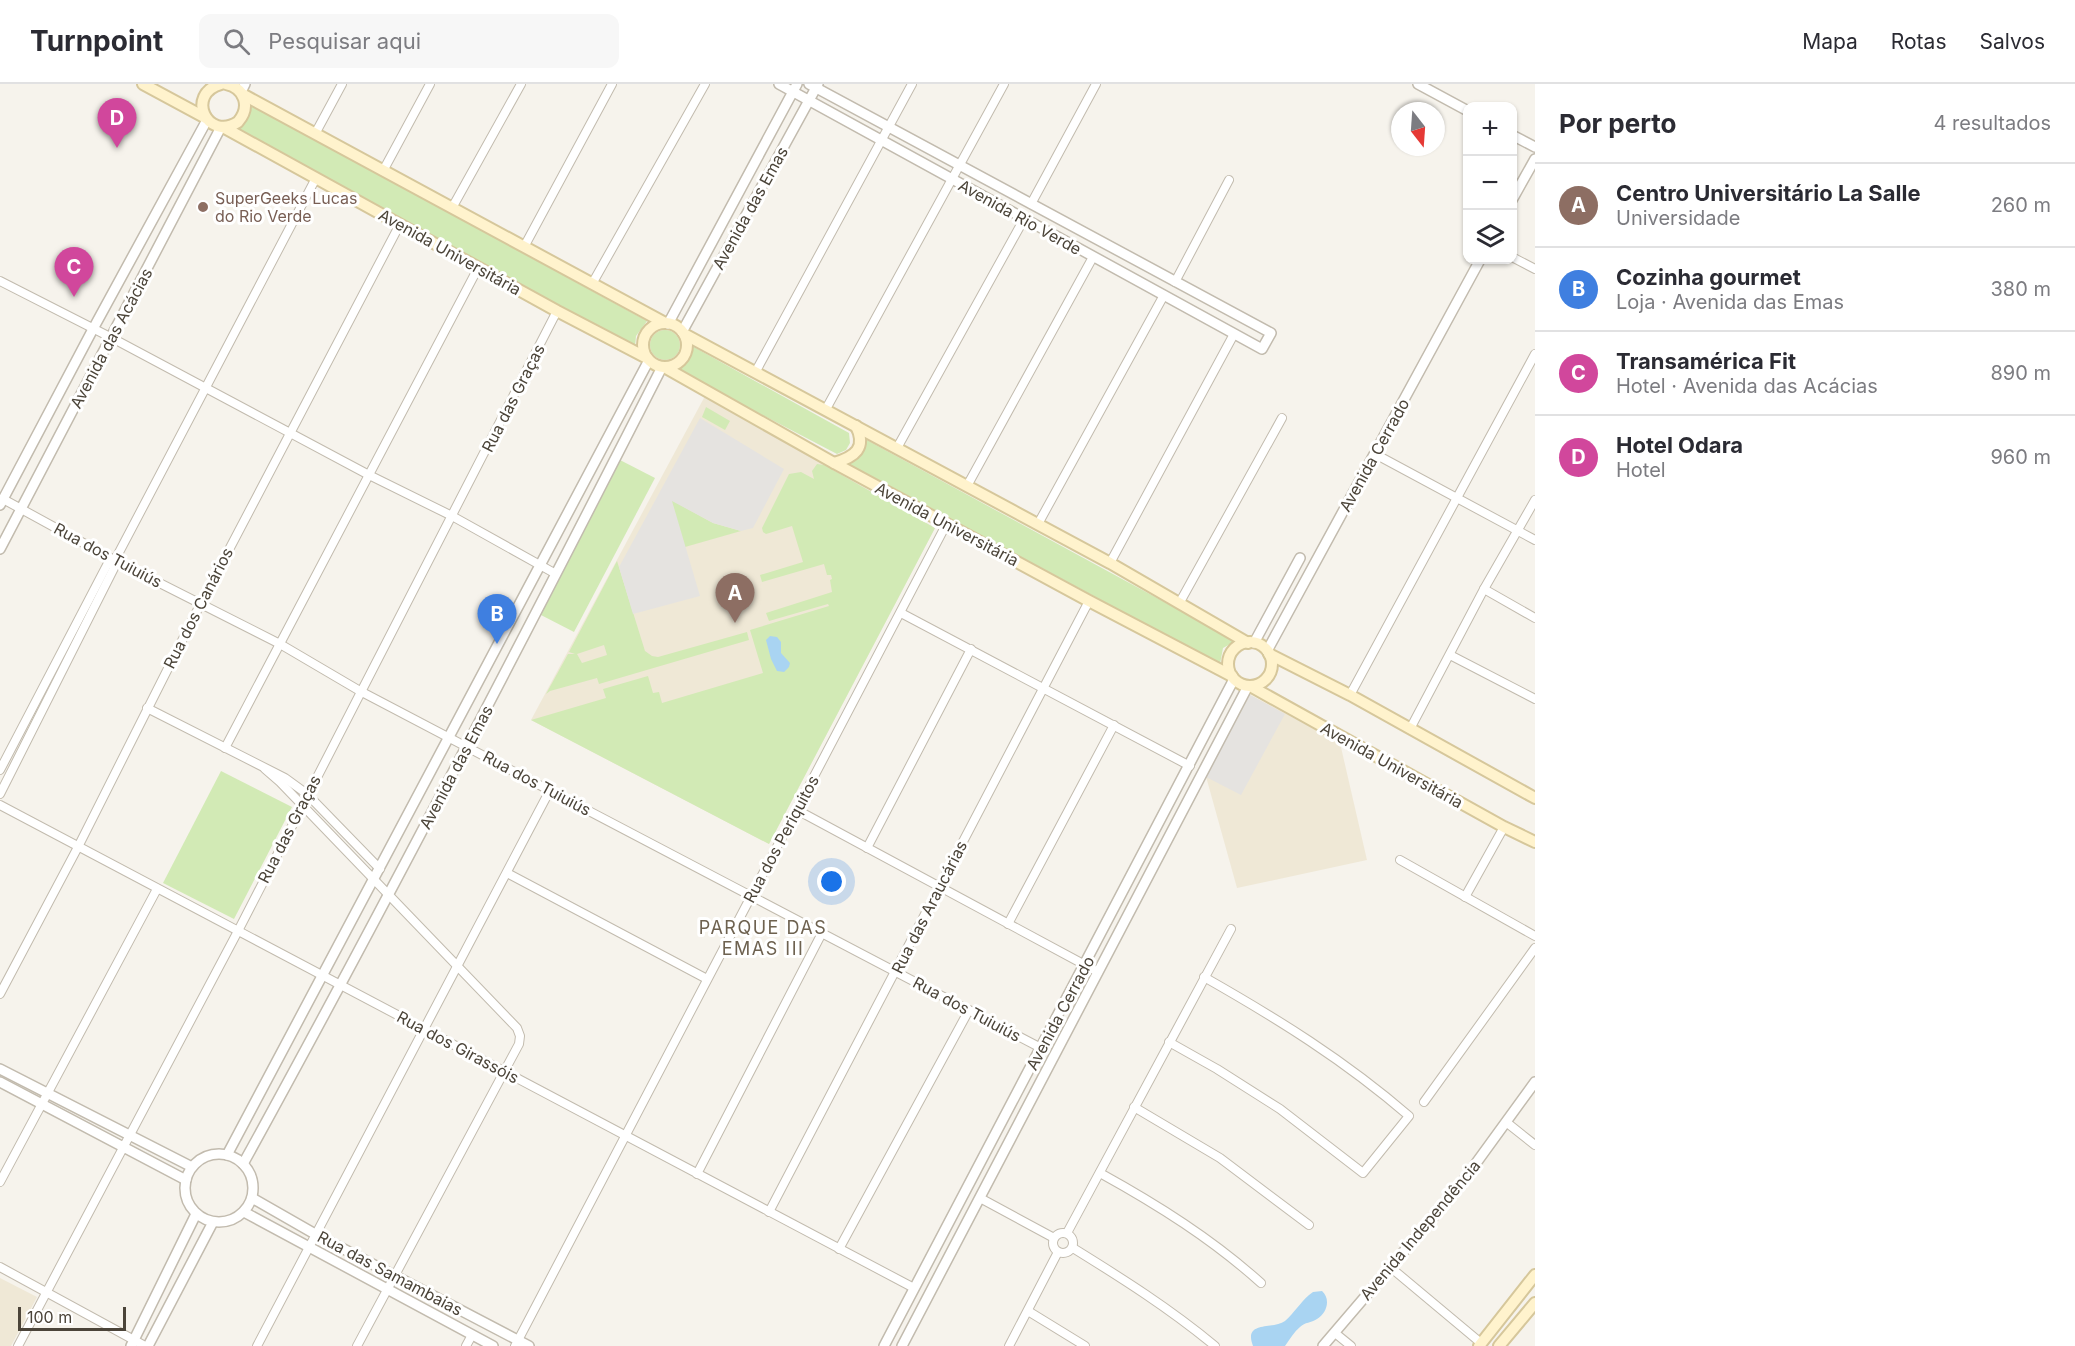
<!DOCTYPE html>
<html lang="pt">
<head>
<meta charset="utf-8">
<style>
  body { margin:0; font-family:Inter,sans-serif; background:#f7f7f7; color:#2b2b33 }
  .controls { position:absolute; right:18px; top:18px; display:grid; overflow:hidden; border-radius:12px; box-shadow:0 2px 4px #0004 }
  .controls button { width:54px; height:54px; display:grid; place-items:center; padding:0; border:0; border-bottom:2px solid #e1e1e2; background:#fff; color:#2b2b33; font:30px sans-serif }
  .compass { position:absolute; left:1391px; top:18px; width:54px; height:54px; border-radius:50%; background:#fff; box-shadow:0 2px 4px #0004; rotate:163deg }
  .scale { position:absolute; left:18px; bottom:15px; width:108px; box-sizing:border-box; padding-left:6px; border:3px solid #4b4439; border-top:0; font-size:16px; line-height:21px; white-space:nowrap; color:#4b4439; -webkit-text-stroke:4px #fff; paint-order:stroke }
  .you { position:absolute; left:832px; top:798px; width:21px; height:21px; margin:-15px; border:4px solid #fff; border-radius:50%; background:#1a73e8; box-shadow:0 0 0 9px #1a73e833 }
  .badge { display:grid; place-items:center; width:39px; height:39px; border-radius:50%; background:#fc3f1d; color:#fff; font-size:20px; font-weight:700 }
  .pin { position:absolute; translate:-50% -50px; filter:drop-shadow(0 2px 3px #0008) }
  .pin::after { content:''; position:absolute; top:32px; width:21px; height:18px; background:inherit; clip-path:polygon(0 0,100% 0,50% 100%) }
  .list { margin:0; padding:0; list-style:none }
  h2 { display:flex; justify-content:space-between; align-items:center; height:78px; margin:0; padding:0 24px; font-size:26px }
  h2 small { font-size:20px; font-weight:400; color:#7c7c81 }
  .list li { display:grid; grid-template-columns:39px 1fr auto; gap:18px; align-items:center; box-sizing:border-box; height:84px; padding:0 24px; border-top:2px solid #e1e1e2 }
  .list b { display:block; font-size:22px; white-space:nowrap }
  .list p { margin:0; font-size:20px; white-space:nowrap; color:#7c7c81 }
  .list em { font-size:20px; font-style:normal; color:#7c7c81 }
  .icon { flex:none; width:33px; height:33px; fill:none; stroke:currentColor; stroke-width:2; stroke-linecap:round; stroke-linejoin:round }
  .map { position:relative; flex:none; width:1535px; height:1262px; overflow:hidden }
  header { display:flex; align-items:center; gap:36px; box-sizing:border-box; height:84px; padding:0 30px; background:#fff; border-bottom:2px solid #e1e1e2 }
  header strong { font-size:28px }
  nav { display:flex; gap:33px; margin-inline-start:auto; font-size:21px }
  .search { width:420px; height:54px; background:#f7f7f7; display:flex; align-items:center; gap:15px; box-sizing:border-box; padding:0 21px; border-radius:12px; color:#7c7c81; font-size:22px }
  main { display:flex }
  aside { flex:1; background:#fff }
  .map>svg:first-child { display:block }
</style>
</head>
<body>
<header>
<strong>Turnpoint</strong>
<div class="search"><svg class="icon" aria-label="search" viewBox="0 0 24 24"><circle cx="10" cy="10" r="6"/><path d="M15 15l6 6"/></svg>Pesquisar aqui</div>
<nav><a>Mapa</a><a>Rotas</a><a>Salvos</a></nav>
</header>
<main>
<div class="map">
<svg width="1535" height="1262" viewBox="0 0 1535 1262">
  <rect width="100%" height="100%" fill="#f6f3ec"/>
  <g fill="#efe8d6">
    <polygon points="705,312 935,444 769,760 531,636"/>
    <polygon points="1247,609 1340,659 1367,776 1237,804 1205,689"/>
    <polygon points="0,1194 37,1213 11,1262 0,1262"/>
  </g>
  <g fill="#d2eab5" fill-rule="evenodd">
    <polygon points="248,19 647,237 636,252 635,263 235,46"/>
    <circle cx="665" cy="261" r="15"/>
    <polygon points="692,262 849,349 850,359 846,366 837,370 678,287 686,280"/>
    <polygon points="706,323 730,337 725,346 702,333"/>
    <polygon points="863,354 1236,557 1223,564 1220,580 846,379"/>
    <polygon points="620,376 655,394 574,548 539,530"/>
    <polygon points="817,380 824,381 935,444 769,760 531,636 606,614 603,605 648,592 653,609 659,608 662,619 763,589 750,546 829,522 828,520 769,537 766,529 832,508 830,496 832,495 831,491 827,491 824,480 762,498 760,491 803,478 792,442 766,450 763,448 762,444 789,390 801,388 814,395 812,387"/>
    <polygon points="664,412 713,439 741,447 678,465"/>
    <path d="M 617,477 L 645,567 L 652,572 L 658,573 L 747,548 L 749,556 L 599,600 L 597,594 L 550,607 L 546,610 L 568,570 L 575,570 L 569,568 ZM 604,561 L 607,571 L 582,579 L 577,570 Z"/>
    <polygon points="221,687 292,723 234,835 163,799"/>
  </g>
  <g fill="#e5e3e0">
    <polygon points="700,334 784,385 753,444 741,447 713,439 672,417 700,512 633,530 619,483"/>
    <polygon points="1250,611 1285,630 1241,711 1206,693"/>
  </g>
  <g fill="#a9d4f2">
    <polygon points="770,552 777,553 781,558 781,569 790,579 789,583 784,588 777,587 771,575 766,556"/>
    <path d="M 1322,1207 C 1331,1215 1327,1229 1317,1235 C 1311,1239 1305,1238 1300,1243 C 1294,1248 1290,1255 1285,1262 L 1253,1262 C 1243,1236 1273,1246 1285,1237 C 1294,1229 1300,1219 1309,1211 L 1313,1208 Z"/>
  </g>
  <g fill="none" stroke-linecap="round" stroke-linejoin="round">
    <g stroke="#c2bbae" stroke-width="10">
      <g id="minor">
        <polyline points="315,50 342,0"/>
        <polyline points="383,87 430,0"/>
        <polyline points="1031,120 1096,0"/>
        <polyline points="452,124 521,0"/>
        <polyline points="524,163 612,0"/>
        <polyline points="1512,173 1535,185"/>
        <polyline points="0,197 112,254 369,391 452,432 556,490"/>
        <polyline points="1175,198 1229,96"/>
        <polyline points="592,200 705,0"/>
        <polyline points="756,287 912,0"/>
        <polyline points="826,325 1004,0"/>
        <polyline points="897,364 1024,135"/>
        <polyline points="1375,370 1535,456"/>
        <polyline points="967,402 1093,173"/>
        <polyline points="3,415 118,478 280,560 360,607 1041,964"/>
        <polyline points="1038,440 1164,211"/>
        <polyline points="1110,479 1234,250"/>
        <polyline points="1484,505 1535,534"/>
        <polyline points="1180,518 1282,334"/>
        <polyline points="901,529 1190,682"/>
        <polyline points="1450,571 1535,615"/>
        <polyline points="1350,611 1535,270"/>
        <polyline points="147,624 285,694 307,710 380,785"/>
        <polyline points="1410,645 1484,505 1535,416"/>
        <polyline points="225,664 478,184"/>
        <polyline points="265,685 280,698 517,944 520,952 519,960 357,1262"/>
        <polyline points="0,686 107,481 115,476"/>
        <polyline points="0,710 114,484 115,476 316,94"/>
        <polyline points="0,721 914,1204"/>
        <polyline points="797,726 1098,888"/>
        <polyline points="867,764 971,565"/>
        <polyline points="1400,776 1535,852"/>
        <polyline points="507,789 707,895"/>
        <polyline points="1465,813 1504,743"/>
        <polyline points="1008,840 1114,641"/>
        <polyline points="0,910 78,763 201,519 400,140"/>
        <path d="M 1169,958 L 1217,985 L 1280,1025 L 1363,1089 L 1409,1032 C 1344,976 1278,935 1204,893"/>
        <polyline points="1424,1018 1535,864"/>
        <polyline points="1134,1023 1220,1074 1309,1141"/>
        <polyline points="1506,1038 1535,1061"/>
        <path d="M 1100,1089 C 1158,1121 1212,1155 1261,1199"/>
        <polyline points="697,1090 822,849"/>
        <polyline points="0,1098 157,805"/>
        <polyline points="980,1114 1054,1154"/>
        <polyline points="769,1128 1089,517"/>
        <circle cx="1063" cy="1159" r="10"/>
        <polyline points="1067,1149 1231,845"/>
        <path d="M 1073,1164 C 1123,1195 1169,1224 1215,1262"/>
        <polyline points="839,1165 969,926"/>
        <polyline points="0,1183 145,1262"/>
        <polyline points="1390,1183 1481,1259"/>
        <polyline points="1028,1227 1085,1262"/>
        <polyline points="1335,1249 1351,1262"/>
        <polyline points="18,1262 238,847 557,227"/>
        <polyline points="257,1262 550,706"/>
        <polyline points="466,1262 472,1251"/>
        <polyline points="515,1262 947,439"/>
        <polyline points="1009,1262 1058,1168"/>
      </g>
    </g>
    <g stroke="#c2bbae" stroke-width="12">
      <g id="tertiary">
        <polyline points="779,0 1262,265 1271,249 809,0"/>
        <polyline points="1418,0 1468,27"/>
        <polyline points="241,8 245,0"/>
        <polyline points="1512,51 1535,63"/>
        <polyline points="1512,116 1535,75"/>
        <polyline points="668,240 797,0"/>
        <polyline points="682,248 818,0"/>
        <polyline points="0,421 93,245 207,36"/>
        <polyline points="0,465 221,43"/>
        <polyline points="1254,559 1300,474"/>
        <polyline points="1267,567 1480,176"/>
        <polyline points="0,985 192,1083"/>
        <polyline points="0,998 186,1096"/>
        <circle cx="219" cy="1104" r="34"/>
        <polyline points="227,1071 649,276"/>
        <path d="M 243,1080 C 388,817 526,550 662,283"/>
        <polyline points="252,1114 315,1150 529,1262"/>
        <polyline points="244,1128 493,1262"/>
        <polyline points="131,1262 196,1130"/>
        <polyline points="148,1262 213,1138"/>
        <polyline points="884,1262 1234,595"/>
        <polyline points="902,1262 1248,602"/>
        <polyline points="1323,1262 1458,1104 1535,998"/>
      </g>
    </g>
    <g stroke="#d6c79b" stroke-width="14">
      <g id="secondary">
        <polyline points="143,0 206,34"/>
        <path d="M 221,0 C 185,10 207,58 238,38 C 251,23 245,4 226,0"/>
        <polyline points="242,10 665,239"/>
        <polyline points="223,43 557,227 647,274"/>
        <circle cx="665" cy="261" r="22"/>
        <polyline points="684,250 1110,479 1248,559"/>
        <polyline points="664,283 834,379 1089,517 1232,592"/>
        <path d="M 834,379 C 855,373 867,364 856,342"/>
        <circle cx="1250" cy="580" r="22"/>
        <polyline points="1269,570 1350,611 1535,714"/>
        <polyline points="1250,602 1504,743 1535,758"/>
        <polyline points="1479,1262 1535,1191"/>
        <polyline points="1499,1262 1535,1219"/>
      </g>
    </g>
    <use href="#minor" stroke="#fff" stroke-width="8"/>
    <use href="#tertiary" stroke="#fff" stroke-width="9"/>
    <use href="#secondary" stroke="#fff3cd" stroke-width="10"/>
  </g>
  <circle fill="#8d6e63" stroke="#fff" stroke-width="2" cx="203" cy="123" r="6"/>
  <g text-anchor="middle" stroke-width="6" stroke-linejoin="round" paint-order="stroke">
    <g font-size="16" fill="#785e54" stroke="#fff" text-anchor="start">
      <text x="215" y="120">SuperGeeks Lucas<tspan x="215" dy="18">do Rio Verde</tspan></text>
    </g>
    <g font-size="16" fill="#4b4439" stroke="#fff">
      <text transform="translate(750 124) rotate(-61)" y="6">Avenida das Emas</text>
      <text transform="translate(1020 133) rotate(29)" y="6">Avenida Rio Verde</text>
      <text transform="translate(450 168) rotate(29)" y="6">Avenida Universitária</text>
      <text transform="translate(111 254) rotate(-62)" y="6">Avenida das Acácias</text>
      <text transform="translate(513 314) rotate(-63)" y="6">Rua das Graças</text>
      <text transform="translate(1374 371) rotate(-61)" y="6">Avenida Cerrado</text>
      <text transform="translate(947 440) rotate(28)" y="6">Avenida Universitária</text>
      <text transform="translate(108 471) rotate(28)" y="6">Rua dos Tuiuiús</text>
      <text transform="translate(198 524) rotate(-63)" y="6">Rua dos Canários</text>
      <text transform="translate(1392 681) rotate(29)" y="6">Avenida Universitária</text>
      <text transform="translate(456 683) rotate(-62)" y="6">Avenida das Emas</text>
      <text transform="translate(537 699) rotate(28)" y="6">Rua dos Tuiuiús</text>
      <text transform="translate(289 745) rotate(-63)" y="6">Rua das Graças</text>
      <text transform="translate(781 755) rotate(-62)" y="6">Rua dos Periquitos</text>
      <text transform="translate(929 823) rotate(-63)" y="6">Rua das Araucárias</text>
      <text transform="translate(967 925) rotate(28)" y="6">Rua dos Tuiuiús</text>
      <text transform="translate(1060 929) rotate(-62)" y="6">Avenida Cerrado</text>
      <text transform="translate(458 963) rotate(28)" y="6">Rua dos Girassóis</text>
      <text transform="translate(1420 1146) rotate(-50)" y="6">Avenida Independência</text>
      <text transform="translate(390 1189) rotate(28)" y="6">Rua das Samambaias</text>
    </g>
    <g font-size="18" letter-spacing="1.5" fill="#6e6250" stroke="#fff">
      <text x="763" y="850">PARQUE DAS<tspan x="763" dy="21">EMAS III</tspan></text>
    </g>
  </g>
</svg>
<div class="controls">
<button>+</button>
<button>−</button>
<button><svg class="icon" aria-label="layers" viewBox="0 0 24 24"><path d="M12 4l9 5-9 5-9-5zM3 14l9 5 9-5"/></svg></button>
</div>
<svg class="compass" viewBox="-18 -18 36 36"><path d="M0-13l5 13h-10z" fill="#e53935"/><path d="M0 13l5-13h-10z" fill="#7c7c81"/></svg>
<div class="scale">100 m</div>
<div class="you"></div>
<div class="pin badge" style="left:735px;top:539px;background:#8d6e63">A</div>
<div class="pin badge" style="left:497px;top:560px;background:#3f7fe0">B</div>
<div class="pin badge" style="left:74px;top:213px;background:#d1479c">C</div>
<div class="pin badge" style="left:117px;top:64px;background:#d1479c">D</div>
</div>
<aside>
<h2>Por perto<small>4 resultados</small></h2>
<ul class="list">
<li><span class="badge" style="background:#8d6e63">A</span><div><b>Centro Universitário La Salle</b><p>Universidade</p></div><em>260 m</em></li>
<li><span class="badge" style="background:#3f7fe0">B</span><div><b>Cozinha gourmet</b><p>Loja · Avenida das Emas</p></div><em>380 m</em></li>
<li><span class="badge" style="background:#d1479c">C</span><div><b>Transamérica Fit</b><p>Hotel · Avenida das Acácias</p></div><em>890 m</em></li>
<li><span class="badge" style="background:#d1479c">D</span><div><b>Hotel Odara</b><p>Hotel</p></div><em>960 m</em></li>
</ul>
</aside>
</main>
</body>
</html>
